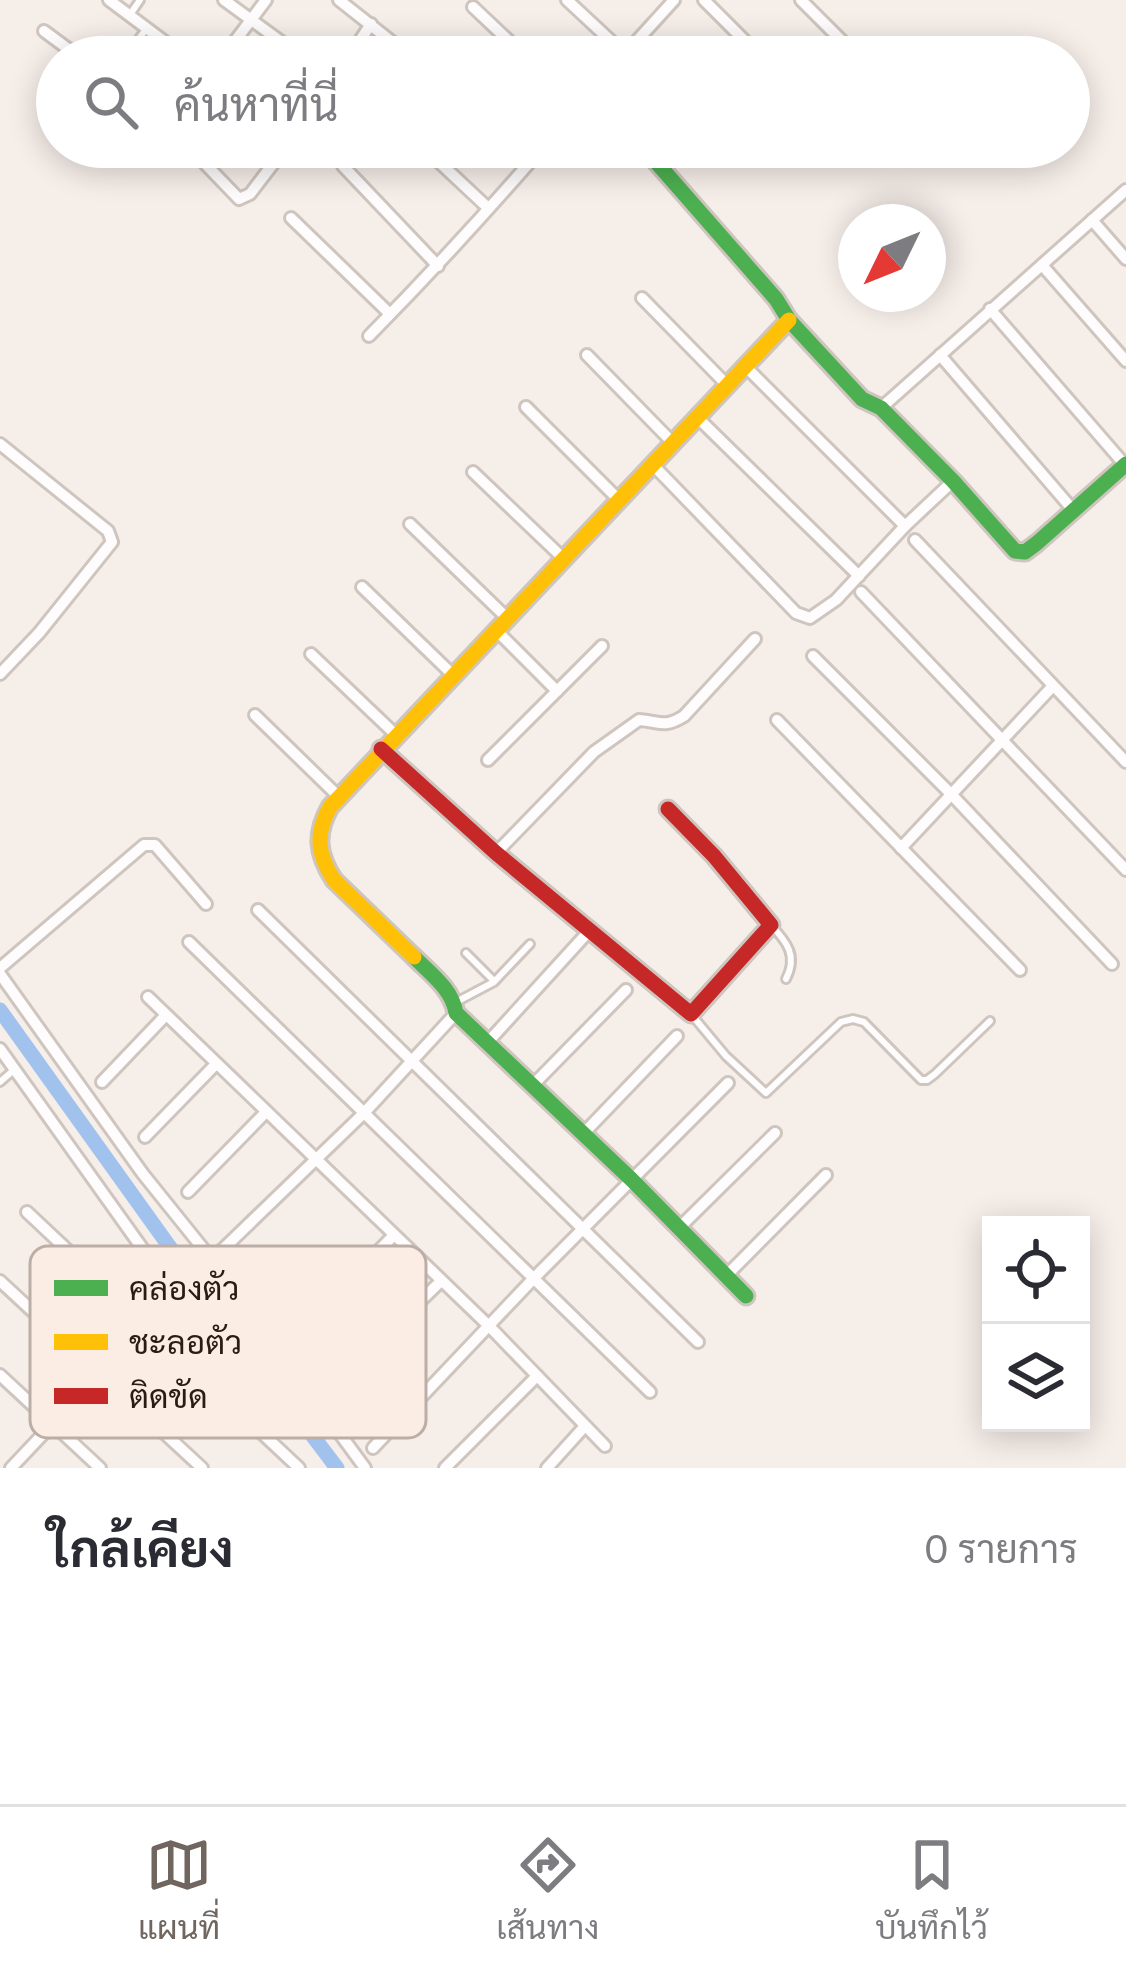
<!DOCTYPE html>
<html lang="th">
<head>
<meta charset="utf-8">
<style>
  body { margin:0; font-family:Lato,Sarabun,sans-serif; background:#f2f2f3; color:#2b2b33 }
  .controls { position:absolute; right:36px; bottom:36px; display:grid; overflow:hidden; border-radius:0px; box-shadow:0 6px 30px #0003 }
  .controls button { width:108px; height:108px; display:grid; place-items:center; padding:0; border:0; border-bottom:3px solid #e1e1e2; background:#fff; color:#2b2b33; font:60px sans-serif }
  .compass { position:absolute; left:838px; top:204px; width:108px; height:108px; border-radius:50%; background:#fff; box-shadow:0 6px 30px #0003; rotate:227deg }
  .list { margin:0; padding:0; list-style:none }
  h2 { display:flex; justify-content:space-between; align-items:center; height:156px; margin:0; padding:0 48px; font-size:51px }
  h2 small { font-size:39px; font-weight:400; color:#7c7c81 }
  .icon { flex:none; width:66px; height:66px; fill:none; stroke:currentColor; stroke-width:2; stroke-linecap:round; stroke-linejoin:round }
  .map { position:relative; flex:none; width:1126px; height:1468px; overflow:hidden }
  .search { position:absolute; background:#fff; box-shadow:0 6px 30px #0003; left:36px; right:36px; top:36px; height:132px; display:flex; align-items:center; gap:30px; box-sizing:border-box; padding:0 42px; border-radius:66px; color:#7c7c81; font-size:45px }
  .sheet { height:336px; background:#fff }
  nav { display:flex; justify-content:space-around; align-items:center; box-sizing:border-box; height:168px; border-top:3px solid #e1e1e2; background:#fff; font-size:33px; color:#7c7c81 }
  nav a { display:grid; justify-items:center; gap:6px }
  nav .on { color:#70665f }
  .map>svg:first-child { display:block }
</style>
</head>
<body>
<div class="map">
<svg width="1126" height="1468" viewBox="0 0 1126 1468">
  <rect width="100%" height="100%" fill="#f6eee9"/>
  <g fill="none" stroke-linecap="round" stroke-linejoin="round">
    <polyline stroke="#a2c2ee" stroke-width="15" points="0,1010 169,1246 337,1468"/>
    <g stroke="#cfc5bf" stroke-width="12">
      <g id="lane">
        <polyline points="129,16 140,0"/>
        <polyline points="125,57 147,28"/>
        <path d="M 771,925 C 787,942 798,956 786,979"/>
        <polyline points="466,953 493,980"/>
        <polyline points="458,1001 494,982 530,944"/>
        <polyline points="691,1014 726,1056 766,1093 841,1022 853,1019 864,1022 921,1080 927,1080 935,1074 990,1021"/>
        <polyline points="0,1082 15,1069"/>
      </g>
    </g>
    <g stroke="#cfc5bf" stroke-width="16">
      <g id="street">
        <polyline points="109,0 185,57"/>
        <polyline points="224,0 302,57"/>
        <polyline points="339,0 406,53"/>
        <polyline points="567,0 625,54"/>
        <polyline points="704,0 761,57"/>
        <polyline points="801,0 858,57"/>
        <polyline points="473,7 526,57"/>
        <polyline points="44,31 79,57"/>
        <polyline points="641,37 662,57"/>
        <polyline points="624,55 674,0"/>
        <polyline points="223,57 266,0"/>
        <polyline points="349,57 371,24"/>
        <polyline points="189,147 239,199 250,194 286,147"/>
        <polyline points="303,147 319,159"/>
        <polyline points="423,147 487,207"/>
        <polyline points="343,166 438,266"/>
        <polyline points="291,218 390,314"/>
        <polyline points="1092,220 1126,259"/>
        <polyline points="1042,265 1126,361"/>
        <polyline points="642,298 728,386"/>
        <polyline points="990,309 1125,465"/>
        <path d="M 369,336 C 429,275 487,212 543,147"/>
        <polyline points="587,355 674,444"/>
        <polyline points="940,355 1073,510"/>
        <polyline points="747,368 905,526"/>
        <polyline points="526,407 620,501"/>
        <polyline points="881,408 1126,190"/>
        <polyline points="699,419 859,576"/>
        <polyline points="0,444 108,531 112,542 39,633 0,674"/>
        <polyline points="654,466 796,613 810,618 836,600 905,526 953,481"/>
        <polyline points="473,472 565,560"/>
        <polyline points="410,524 508,619"/>
        <polyline points="915,540 1126,762"/>
        <polyline points="362,587 453,675"/>
        <polyline points="861,592 1126,870"/>
        <polyline points="497,631 557,691"/>
        <polyline points="311,654 396,735"/>
        <polyline points="813,656 951,794 1112,964"/>
        <polyline points="255,715 338,796"/>
        <polyline points="777,720 1020,970"/>
        <polyline points="488,760 602,646"/>
        <polyline points="901,848 1052,687"/>
        <path d="M 496,853 L 594,752 L 639,720 C 660,721 663,729 684,716 L 755,639"/>
        <polyline points="258,910 698,1342"/>
        <polyline points="189,942 650,1392"/>
        <polyline points="0,968 144,845 155,845 206,904"/>
        <polyline points="0,974 143,1174 213,1261 365,1468"/>
        <polyline points="148,997 489,1326 605,1446"/>
        <polyline points="488,1042 590,930"/>
        <polyline points="0,1049 147,1255 159,1284 163,1307"/>
        <polyline points="102,1082 166,1015"/>
        <polyline points="533,1085 626,990"/>
        <polyline points="583,1134 677,1036"/>
        <polyline points="145,1137 216,1064"/>
        <polyline points="188,1192 266,1112"/>
        <polyline points="27,1212 299,1468"/>
        <polyline points="678,1229 775,1133"/>
        <polyline points="726,1276 826,1175"/>
        <polyline points="0,1281 202,1468"/>
        <polyline points="298,1334 394,1235"/>
        <polyline points="0,1375 100,1468"/>
        <polyline points="332,1387 441,1281"/>
        <polyline points="373,1448 534,1278 728,1083"/>
        <polyline points="11,1468 163,1307 364,1113 456,1013"/>
        <polyline points="445,1468 537,1376"/>
        <polyline points="547,1468 585,1426"/>
      </g>
    </g>
    <g stroke="#cfc5bf" stroke-width="21">
      <g id="fast">
        <polyline points="643,147 776,299 789,320 862,399 881,408 953,481 1015,551 1025,552 1037,543 1126,464"/>
        <path d="M 414,957 C 431,974 452,989 456,1013 L 632,1180 L 746,1296"/>
      </g>
    </g>
    <g stroke="#cfc5bf" stroke-width="21">
      <path id="slow" d="M 414,957 L 334,880 C 317,854 315,834 330,807 L 789,320"/>
    </g>
    <g stroke="#cfc5bf" stroke-width="21">
      <polyline id="jam" points="381,749 496,853 691,1014 771,925 714,856 668,809"/>
    </g>
    <use href="#lane" stroke="#fefcfc" stroke-width="6"/>
    <use href="#street" stroke="#fefcfc" stroke-width="10"/>
    <use href="#fast" stroke="#4caf50" stroke-width="15"/>
    <use href="#slow" stroke="#ffc107" stroke-width="15"/>
    <use href="#jam" stroke="#c62828" stroke-width="15"/>
  </g>
  <rect x="30" y="1246" width="396" height="192" rx="18" fill="#fbede4" stroke="#bcaea6" stroke-width="3"/>
  <rect x="54" y="1280" width="54" height="16" fill="#4caf50"/>
  <rect x="54" y="1334" width="54" height="16" fill="#ffc107"/>
  <rect x="54" y="1388" width="54" height="16" fill="#c62828"/>
  <g font-size="33" fill="#281c14">
    <text x="129" y="1300">คล่องตัว</text>
    <text x="129" y="1354">ชะลอตัว</text>
    <text x="129" y="1408">ติดขัด</text>
  </g>
</svg>
<div class="controls">
<button><svg class="icon" aria-label="locate" viewBox="0 0 24 24"><circle cx="12" cy="12" r="6"/><path d="M12 2v4M12 18v4M2 12h4M18 12h4"/></svg></button>
<button><svg class="icon" aria-label="layers" viewBox="0 0 24 24"><path d="M12 4l9 5-9 5-9-5zM3 14l9 5 9-5"/></svg></button>
</div>
<svg class="compass" viewBox="-18 -18 36 36"><path d="M0-13l5 13h-10z" fill="#e53935"/><path d="M0 13l5-13h-10z" fill="#7c7c81"/></svg>
<div class="search"><svg class="icon" aria-label="search" viewBox="0 0 24 24"><circle cx="10" cy="10" r="6"/><path d="M15 15l6 6"/></svg>ค้นหาที่นี่</div>
</div>
<section class="sheet">
<h2>ใกล้เคียง<small>0 รายการ</small></h2>
<ul class="list">
</ul>
</section>
<nav>
<a class="on"><svg class="icon" aria-label="map" viewBox="0 0 24 24"><path d="M3 6l6-2 6 2 6-2v14l-6 2-6-2-6 2zM9 4v14M15 6v14"/></svg>แผนที่</a>
<a><svg class="icon" aria-label="directions" viewBox="0 0 24 24"><path d="M12 3l9 9-9 9-9-9zM9 14v-3h6M13 9l2 2-2 2"/></svg>เส้นทาง</a>
<a><svg class="icon" aria-label="saved" viewBox="0 0 24 24"><path d="M7 4h10v16l-5-4-5 4z"/></svg>บันทึกไว้</a>
</nav>
</body>
</html>
